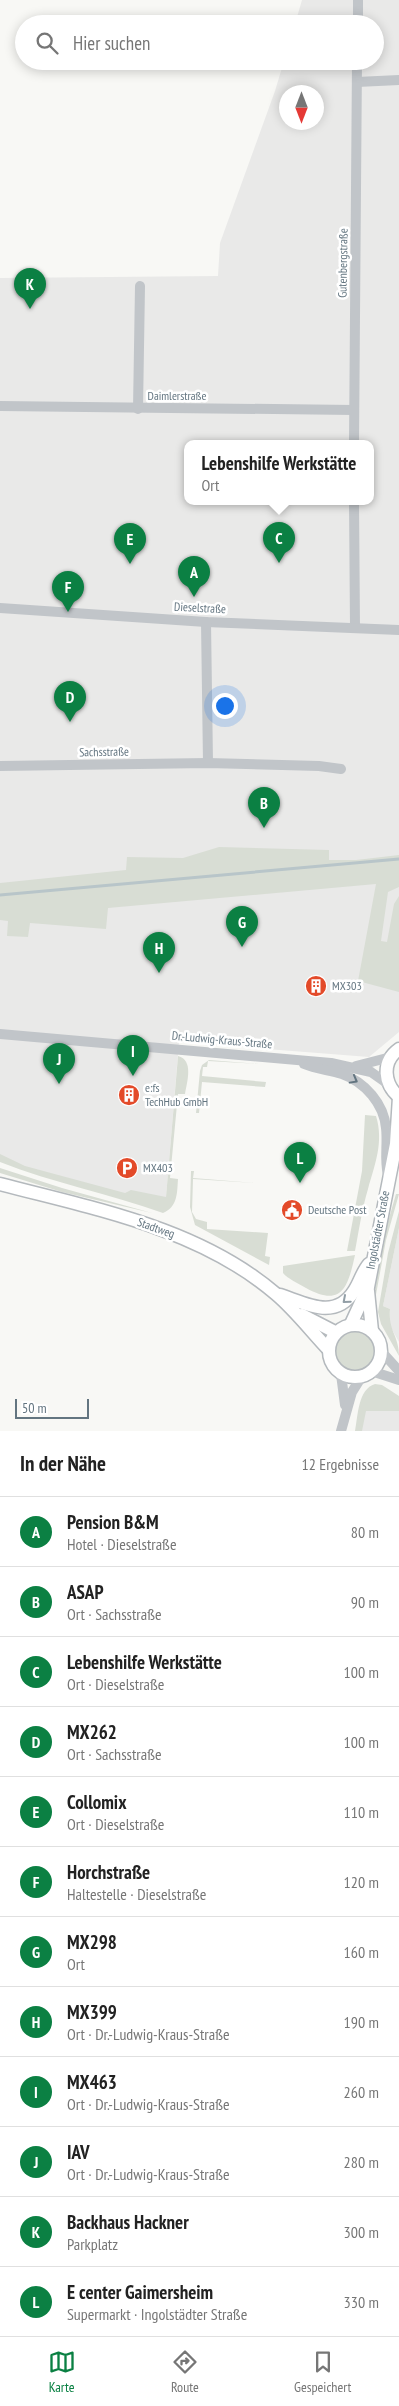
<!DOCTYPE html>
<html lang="de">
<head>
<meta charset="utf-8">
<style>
  body { margin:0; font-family:"PT Sans Narrow",sans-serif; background:#f6f6f6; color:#222 }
  .compass { position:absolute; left:279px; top:85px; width:45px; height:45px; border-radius:50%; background:#fff; box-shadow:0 2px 12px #0003; rotate:180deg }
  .scale { position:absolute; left:15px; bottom:12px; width:74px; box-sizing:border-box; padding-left:5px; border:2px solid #637580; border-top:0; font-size:14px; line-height:18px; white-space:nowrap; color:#637580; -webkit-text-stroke:4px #fff; paint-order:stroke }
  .you { position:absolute; left:224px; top:705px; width:18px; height:18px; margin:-12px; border:4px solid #fff; border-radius:50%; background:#1a73e8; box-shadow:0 0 0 8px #1a73e833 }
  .badge { display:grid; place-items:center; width:32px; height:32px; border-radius:50%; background:#0b8043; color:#fff; font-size:16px; font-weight:700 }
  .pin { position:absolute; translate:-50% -41px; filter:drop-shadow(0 1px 2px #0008) }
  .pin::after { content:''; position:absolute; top:26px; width:18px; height:15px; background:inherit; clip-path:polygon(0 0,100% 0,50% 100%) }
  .popup { position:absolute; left:184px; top:440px; width:190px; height:65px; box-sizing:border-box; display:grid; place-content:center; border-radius:10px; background:#fff; filter:drop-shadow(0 1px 4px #0005); font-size:16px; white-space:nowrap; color:#767676 }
  .popup b { font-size:19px; color:#222 }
  .popup::after { content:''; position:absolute; left:50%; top:100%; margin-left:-10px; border:10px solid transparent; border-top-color:#fff }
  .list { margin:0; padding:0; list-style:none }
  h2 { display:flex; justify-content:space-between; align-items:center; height:65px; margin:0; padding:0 20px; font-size:21px }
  h2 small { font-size:16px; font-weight:400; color:#767676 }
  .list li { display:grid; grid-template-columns:32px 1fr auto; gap:15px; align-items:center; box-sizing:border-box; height:70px; padding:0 20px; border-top:1px solid #e0e0e0 }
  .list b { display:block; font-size:19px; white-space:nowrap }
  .list p { margin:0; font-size:16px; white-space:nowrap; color:#767676 }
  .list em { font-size:16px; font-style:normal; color:#767676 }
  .icon { flex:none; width:28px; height:28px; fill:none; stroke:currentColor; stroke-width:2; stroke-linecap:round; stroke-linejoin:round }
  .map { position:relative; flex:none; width:399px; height:1431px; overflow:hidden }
  .search { position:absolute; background:#fff; box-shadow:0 2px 12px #0003; left:15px; right:15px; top:15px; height:55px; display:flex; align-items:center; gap:12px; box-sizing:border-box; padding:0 18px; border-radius:28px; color:#767676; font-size:19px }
  .sheet { height:905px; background:#fff }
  nav { display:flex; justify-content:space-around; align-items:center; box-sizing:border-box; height:70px; border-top:1px solid #e0e0e0; background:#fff; font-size:14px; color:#767676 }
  nav a { display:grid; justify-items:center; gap:2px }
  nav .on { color:#0b8043 }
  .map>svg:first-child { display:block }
</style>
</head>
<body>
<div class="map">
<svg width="399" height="1431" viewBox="0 0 399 1431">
  <rect width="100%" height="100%" fill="#f8f8f5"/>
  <g fill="#e9e9e8" fill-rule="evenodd">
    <path d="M 302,0 L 399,0 L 399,1032 L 369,1057 L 179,1042 L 166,1197 L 152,1204 L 0,1161 L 0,278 L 218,276 L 220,243 L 275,91 L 284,61 L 375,61 L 375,24 L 295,24 ZM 286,92 L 316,92 L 316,122 L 286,122 ZM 188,444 L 370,444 L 370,502 L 188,502 Z"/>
    <polygon points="399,1228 399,1342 389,1324 390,1309 383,1306"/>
    <polygon points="366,1397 399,1404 399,1431 359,1431"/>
  </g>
  <g fill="#d8ddd4">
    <polygon points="219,847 329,850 329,860 356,860 399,855 399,887 388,892 381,941 387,942 394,904 399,896 399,992 358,981 376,884 108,908 106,929 30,923 28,937 7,936 8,921 0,920 0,883 126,870 127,857 183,858"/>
    <path d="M 178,1056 C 194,1060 187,1082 185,1094 L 178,1094 L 170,1178 L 178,1179 C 177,1192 178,1207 163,1213 C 110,1194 53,1183 0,1162 L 0,1154 L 25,1166 L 125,1193 L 131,1190 L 166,1197 Z"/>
    <polygon points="209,1060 259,1064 208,1061 207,1067 203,1067 202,1076 266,1082 265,1087 202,1082 199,1113 196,1113 200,1071 202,1065"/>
    <path d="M 365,1115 L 376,1116 C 384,1142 375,1164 368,1189 C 362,1209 359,1230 355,1251 L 347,1251 L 362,1171 Z"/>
    <polygon points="0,1168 62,1188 152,1213 62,1192 0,1173"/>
    <polygon points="191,1171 194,1171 193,1178 255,1183 193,1179 192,1212 196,1219 207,1222 207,1229 268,1233 265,1256 270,1257 269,1265 195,1225 190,1207"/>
    <polygon points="396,1194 399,1194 386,1240 373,1311 370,1310 383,1239"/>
    <path d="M 399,1211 L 399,1228 L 383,1306 L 390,1309 C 388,1331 399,1335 399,1356 L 381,1324 L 378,1312 L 388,1253 Z"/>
    <path d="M 355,1255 C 348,1287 342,1308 306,1288 C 298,1283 288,1279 283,1273 L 283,1266 Z"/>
    <circle cx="355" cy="1350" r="20"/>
    <path d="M 375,1384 L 382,1385 L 399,1396 L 399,1411 L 366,1411 L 362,1431 L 355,1431 C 358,1416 358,1389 375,1384 Z"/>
  </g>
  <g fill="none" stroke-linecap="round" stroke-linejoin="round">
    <polyline stroke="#b8c5c9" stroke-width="3" points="0,895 399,859"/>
    <g stroke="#b4b9bd" stroke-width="15">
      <g id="major">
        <path d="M 399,1049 C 381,1062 384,1084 399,1097"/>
        <path d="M 0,1184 C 95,1209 199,1228 276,1294 C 295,1310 311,1331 328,1349"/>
        <polyline points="368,1291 372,1331"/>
        <path d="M 280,1295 C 305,1303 335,1321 354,1291 C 360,1282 362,1272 369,1264"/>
        <polyline points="302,1315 335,1332"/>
        <polyline points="351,1324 368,1287 396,1144 399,1097"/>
        <circle cx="355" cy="1351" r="26"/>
      </g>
    </g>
    <g stroke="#c1c5c9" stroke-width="10">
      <polyline points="358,24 358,0"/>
      <polyline points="357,82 399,80"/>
      <polyline points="0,406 354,410"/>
      <polyline points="138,409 140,286"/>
      <polyline points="354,444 357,61"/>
      <polyline points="354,502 355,627"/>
      <polyline points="0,608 206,622 399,630"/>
      <polyline points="206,622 208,763"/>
      <polyline points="0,766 208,763 319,766 341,769"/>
      <polyline points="0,1034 331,1063 371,1072 388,1084"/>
      <path d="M 304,1064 C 316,1069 329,1070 342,1074 C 365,1082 384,1104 386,1128 C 388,1144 384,1159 388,1175"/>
      <polyline points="356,1066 391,1057"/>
      <polyline points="381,1351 399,1371"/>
      <polyline points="371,1371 399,1380"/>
      <polyline points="341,1374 345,1405"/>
      <polyline points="341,1431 352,1392 362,1376"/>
    </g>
    <use href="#major" stroke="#fff" stroke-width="12"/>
  </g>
  <defs><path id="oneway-chevron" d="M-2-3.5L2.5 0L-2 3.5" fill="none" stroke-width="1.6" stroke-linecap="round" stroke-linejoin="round" transform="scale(1.25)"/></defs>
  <use stroke="#637580" href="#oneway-chevron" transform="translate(354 1080) rotate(29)"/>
  <use stroke="#929ea6" href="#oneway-chevron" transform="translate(346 1300) rotate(139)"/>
  <defs>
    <g id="building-disc" transform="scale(1.125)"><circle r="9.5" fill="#e34a29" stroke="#fff"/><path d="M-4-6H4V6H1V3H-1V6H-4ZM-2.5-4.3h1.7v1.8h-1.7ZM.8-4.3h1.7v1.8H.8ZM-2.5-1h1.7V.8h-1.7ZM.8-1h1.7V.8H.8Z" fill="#fff"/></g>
    <g id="parking-disc" transform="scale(1.125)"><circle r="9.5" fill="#e34a29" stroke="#fff"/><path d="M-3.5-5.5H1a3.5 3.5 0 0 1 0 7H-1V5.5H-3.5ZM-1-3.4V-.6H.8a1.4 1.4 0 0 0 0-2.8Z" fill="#fff"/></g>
    <g id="civic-disc" transform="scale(1.125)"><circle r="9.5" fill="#e34a29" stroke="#fff"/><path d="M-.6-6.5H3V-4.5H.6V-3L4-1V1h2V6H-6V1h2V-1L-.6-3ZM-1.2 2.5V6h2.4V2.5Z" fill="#fff"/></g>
  </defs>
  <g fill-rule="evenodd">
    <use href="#building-disc" x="316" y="986"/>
    <use href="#building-disc" x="129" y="1095"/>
    <use href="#parking-disc" x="127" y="1168"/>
    <use href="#civic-disc" x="292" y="1210"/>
  </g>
  <g text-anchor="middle" stroke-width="5" stroke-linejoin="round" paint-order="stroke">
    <g font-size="12" fill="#637580" stroke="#fff">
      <text transform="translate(343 263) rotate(-89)" y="4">Gutenbergstraße</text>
      <text x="177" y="400">Daimlerstraße</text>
      <text transform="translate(200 608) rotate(3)" y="4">Dieselstraße</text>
      <text transform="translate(104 752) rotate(-1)" y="4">Sachsstraße</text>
      <text transform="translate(222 1040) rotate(5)" y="4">Dr.-Ludwig-Kraus-Straße</text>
      <text transform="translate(156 1228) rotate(20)" y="4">Stadtweg</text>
      <text transform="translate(378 1230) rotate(-79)" y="4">Ingolstädter Straße</text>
    </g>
    <g font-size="12" fill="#637580" stroke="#fff" text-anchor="start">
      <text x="332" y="990">MX303</text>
      <text x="145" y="1092">e:fs<tspan x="145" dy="14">TechHub GmbH</tspan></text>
      <text x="143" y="1172">MX403</text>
      <text x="308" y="1214">Deutsche Post</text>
    </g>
  </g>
</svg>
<svg class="compass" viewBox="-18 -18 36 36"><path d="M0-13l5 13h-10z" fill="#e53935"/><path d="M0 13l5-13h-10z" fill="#767676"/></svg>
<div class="scale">50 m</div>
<div class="you"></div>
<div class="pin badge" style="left:194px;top:597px">A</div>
<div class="pin badge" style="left:264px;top:828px">B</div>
<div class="pin badge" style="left:279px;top:563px">C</div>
<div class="popup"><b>Lebenshilfe Werkstätte</b>Ort</div>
<div class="pin badge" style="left:70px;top:722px">D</div>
<div class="pin badge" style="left:130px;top:564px">E</div>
<div class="pin badge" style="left:68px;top:612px">F</div>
<div class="pin badge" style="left:242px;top:947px">G</div>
<div class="pin badge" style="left:159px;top:973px">H</div>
<div class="pin badge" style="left:133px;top:1076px">I</div>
<div class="pin badge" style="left:59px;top:1084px">J</div>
<div class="pin badge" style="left:30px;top:309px">K</div>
<div class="pin badge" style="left:300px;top:1183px">L</div>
<div class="search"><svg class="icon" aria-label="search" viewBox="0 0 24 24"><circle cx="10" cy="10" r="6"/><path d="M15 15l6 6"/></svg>Hier suchen</div>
</div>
<section class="sheet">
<h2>In der Nähe<small>12 Ergebnisse</small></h2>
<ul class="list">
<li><span class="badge">A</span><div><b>Pension B&amp;M</b><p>Hotel · Dieselstraße</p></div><em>80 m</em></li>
<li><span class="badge">B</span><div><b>ASAP</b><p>Ort · Sachsstraße</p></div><em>90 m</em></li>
<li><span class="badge">C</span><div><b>Lebenshilfe Werkstätte</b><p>Ort · Dieselstraße</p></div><em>100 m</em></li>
<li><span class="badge">D</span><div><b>MX262</b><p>Ort · Sachsstraße</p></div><em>100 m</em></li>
<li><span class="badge">E</span><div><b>Collomix</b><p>Ort · Dieselstraße</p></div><em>110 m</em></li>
<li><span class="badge">F</span><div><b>Horchstraße</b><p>Haltestelle · Dieselstraße</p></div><em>120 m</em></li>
<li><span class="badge">G</span><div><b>MX298</b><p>Ort</p></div><em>160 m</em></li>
<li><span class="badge">H</span><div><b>MX399</b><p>Ort · Dr.-Ludwig-Kraus-Straße</p></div><em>190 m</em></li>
<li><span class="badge">I</span><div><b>MX463</b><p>Ort · Dr.-Ludwig-Kraus-Straße</p></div><em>260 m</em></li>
<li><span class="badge">J</span><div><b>IAV</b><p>Ort · Dr.-Ludwig-Kraus-Straße</p></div><em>280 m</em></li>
<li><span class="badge">K</span><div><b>Backhaus Hackner</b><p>Parkplatz</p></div><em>300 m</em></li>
<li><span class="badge">L</span><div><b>E center Gaimersheim</b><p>Supermarkt · Ingolstädter Straße</p></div><em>330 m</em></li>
</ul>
</section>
<nav>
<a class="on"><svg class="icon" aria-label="map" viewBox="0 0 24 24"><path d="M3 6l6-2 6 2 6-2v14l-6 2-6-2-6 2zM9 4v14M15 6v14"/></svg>Karte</a>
<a><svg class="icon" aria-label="directions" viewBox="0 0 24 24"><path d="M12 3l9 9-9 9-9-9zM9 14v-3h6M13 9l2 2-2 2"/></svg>Route</a>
<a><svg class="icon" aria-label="saved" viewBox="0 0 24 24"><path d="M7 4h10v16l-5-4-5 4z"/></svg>Gespeichert</a>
</nav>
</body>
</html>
